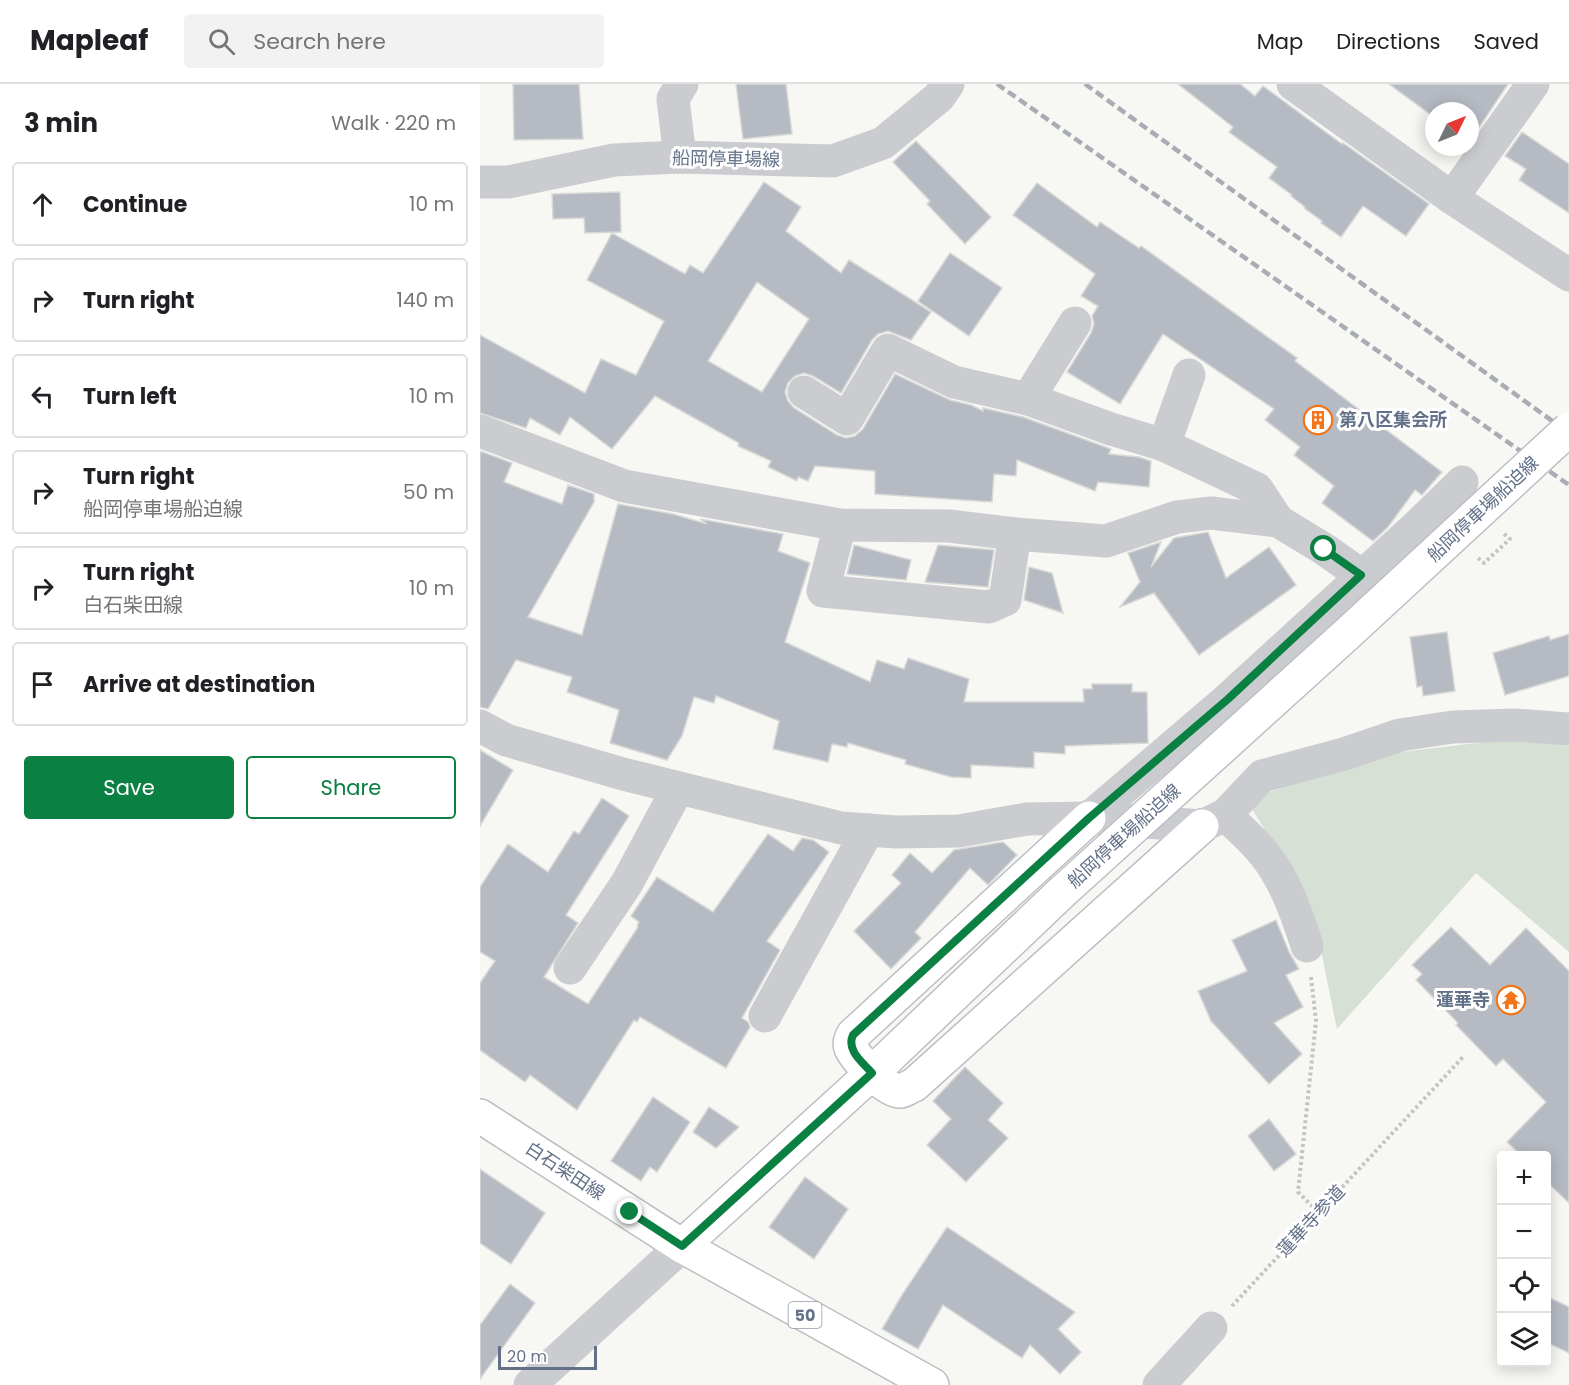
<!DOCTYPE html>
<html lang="en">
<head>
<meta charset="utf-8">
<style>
  body { margin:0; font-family:Poppins,"Noto Sans JP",sans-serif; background:#f2f2f2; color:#202124 }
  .controls { position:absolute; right:18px; bottom:18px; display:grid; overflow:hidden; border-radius:6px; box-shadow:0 3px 15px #0003 }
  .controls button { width:54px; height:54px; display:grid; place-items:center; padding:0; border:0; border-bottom:2px solid #e0e0e0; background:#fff; color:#202124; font:30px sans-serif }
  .compass { position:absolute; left:945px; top:18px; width:54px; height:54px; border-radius:50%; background:#fff; box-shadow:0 3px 15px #0003; rotate:47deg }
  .scale { position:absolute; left:18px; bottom:15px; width:99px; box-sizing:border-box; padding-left:6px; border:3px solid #637188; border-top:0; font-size:16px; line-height:21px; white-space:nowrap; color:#637188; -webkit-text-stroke:4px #fff; paint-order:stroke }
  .stop { position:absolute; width:18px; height:18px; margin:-14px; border:4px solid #0b8043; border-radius:50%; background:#fff }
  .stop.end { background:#0b8043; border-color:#fff; box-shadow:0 2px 6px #0008 }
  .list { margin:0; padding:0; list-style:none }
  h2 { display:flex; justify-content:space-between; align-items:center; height:78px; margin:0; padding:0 24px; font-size:26px }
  h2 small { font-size:20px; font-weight:400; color:#757577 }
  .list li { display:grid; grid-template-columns:39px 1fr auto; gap:18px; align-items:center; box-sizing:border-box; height:84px; margin:0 12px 12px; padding:0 12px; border:2px solid #e0e0e0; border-radius:6px }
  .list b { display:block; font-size:22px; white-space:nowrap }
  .list p { margin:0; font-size:20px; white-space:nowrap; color:#757577 }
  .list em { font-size:20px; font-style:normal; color:#757577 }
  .actions { display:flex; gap:12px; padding:18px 24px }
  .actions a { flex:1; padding:14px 0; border:2px solid #0b8043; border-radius:6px; text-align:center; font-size:21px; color:#0b8043 }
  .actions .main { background:#0b8043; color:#fff }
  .icon { flex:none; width:33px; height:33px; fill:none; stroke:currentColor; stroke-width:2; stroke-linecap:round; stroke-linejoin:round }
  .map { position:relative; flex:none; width:1089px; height:1301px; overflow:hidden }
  header { display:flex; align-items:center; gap:36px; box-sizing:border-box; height:84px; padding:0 30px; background:#fff; border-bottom:2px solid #e0e0e0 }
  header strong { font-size:28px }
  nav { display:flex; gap:33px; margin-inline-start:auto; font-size:21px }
  .search { width:420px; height:54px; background:#f2f2f2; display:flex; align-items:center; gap:15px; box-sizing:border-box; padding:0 21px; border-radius:6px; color:#757577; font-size:22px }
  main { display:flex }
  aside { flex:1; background:#fff }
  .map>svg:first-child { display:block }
</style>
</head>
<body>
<header>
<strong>Mapleaf</strong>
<div class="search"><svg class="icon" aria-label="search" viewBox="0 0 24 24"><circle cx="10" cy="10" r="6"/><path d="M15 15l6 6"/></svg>Search here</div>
<nav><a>Map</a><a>Directions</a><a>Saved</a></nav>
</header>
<main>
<aside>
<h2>3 min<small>Walk · 220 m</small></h2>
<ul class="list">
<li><svg class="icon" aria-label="ahead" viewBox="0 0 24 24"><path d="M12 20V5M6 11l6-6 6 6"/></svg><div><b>Continue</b></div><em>10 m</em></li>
<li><svg class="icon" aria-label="right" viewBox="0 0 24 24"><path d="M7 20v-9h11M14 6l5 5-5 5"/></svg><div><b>Turn right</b></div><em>140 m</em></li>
<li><svg class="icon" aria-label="left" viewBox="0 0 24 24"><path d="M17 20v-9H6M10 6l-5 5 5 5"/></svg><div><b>Turn left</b></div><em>10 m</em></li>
<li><svg class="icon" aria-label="right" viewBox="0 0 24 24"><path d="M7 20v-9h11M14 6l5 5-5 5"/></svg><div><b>Turn right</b><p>船岡停車場船迫線</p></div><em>50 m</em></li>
<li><svg class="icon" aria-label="right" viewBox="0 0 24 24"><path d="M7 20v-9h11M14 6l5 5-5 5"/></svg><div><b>Turn right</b><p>白石柴田線</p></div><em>10 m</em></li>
<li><svg class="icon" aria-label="arrive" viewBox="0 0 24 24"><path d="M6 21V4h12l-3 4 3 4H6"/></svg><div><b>Arrive at destination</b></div></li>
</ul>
<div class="actions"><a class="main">Save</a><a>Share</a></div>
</aside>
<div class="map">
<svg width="1089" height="1301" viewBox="0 0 1089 1301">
  <rect width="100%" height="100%" fill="#f7f7f4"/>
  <polygon fill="#d6e0d4" points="1039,654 1089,662 1089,868 996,789 857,945 838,852 808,783 772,725 790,708 895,671"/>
  <g fill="#b6bbc3" stroke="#d8d9d6" stroke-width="1.5" fill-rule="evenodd">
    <polygon points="33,0 99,0 103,55 34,56"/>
    <polygon points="256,0 306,0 312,50 263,55"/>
    <polygon points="698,0 760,0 775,12 783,2 862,60 863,59 949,120 926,152 883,122 861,153 841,139 842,137 824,124 825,123 811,112 812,111 789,94 797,83 749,48 753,43"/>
    <polygon points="909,0 1028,0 994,51 992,50 990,53 990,27 954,27 954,33"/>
    <polygon points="1042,48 1089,80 1089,129 1039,96 1046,85 1025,72"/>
    <polygon points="436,57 511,133 485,160 447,120 450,117 413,78"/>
    <path d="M 284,98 L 321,123 L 306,147 L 361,189 L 369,176 L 451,228 L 431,256 L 408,247 L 398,250 L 392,256 L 361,309 L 333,292 L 324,289 L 315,292 L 308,299 L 305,308 L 308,317 L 314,324 L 357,351 L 366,354 L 375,352 L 383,345 L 415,290 L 470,316 L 491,321 L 503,327 L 503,324 L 543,333 L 631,365 L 629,370 L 659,373 L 671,377 L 669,403 L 618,398 L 615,407 L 537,376 L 536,392 L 514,390 L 512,418 L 395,410 L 395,387 L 335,382 L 328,397 L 318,393 L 317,397 L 288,383 L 291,377 L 258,362 L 259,359 L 175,312 L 132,365 L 90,333 L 80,351 L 50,334 L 46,344 L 0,329 L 0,251 L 105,309 L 121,275 L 156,291 L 184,237 L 107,196 L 132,149 L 205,190 L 210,181 L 223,189 ZM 277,198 L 329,235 L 282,308 L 228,277 Z"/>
    <polygon points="557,99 617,143 620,138 659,164 661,162 817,274 815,277 962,388 942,411 935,406 908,443 893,457 842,419 854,402 814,371 820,363 785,336 794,325 683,250 640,320 587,288 611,249 614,240 612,232 618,222 601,212 615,190 533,131"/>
    <polygon points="140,108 141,148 105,149 104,134 73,135 72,110"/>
    <polygon points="470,169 522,204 489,252 438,217"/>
    <polygon points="0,367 32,379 24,398 82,420 88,401 114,410 114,418 48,533 102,551 138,420 193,430 227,440 220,435 303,450 298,467 330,479 305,558 390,598 397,576 424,585 428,574 489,595 484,618 604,618 603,605 612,605 612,600 652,600 652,608 667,608 668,659 585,662 585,670 554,668 554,684 491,681 491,694 471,693 425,680 426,676 368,659 367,663 352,660 348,678 293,665 299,637 236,612 234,619 214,613 202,652 187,676 130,659 139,626 87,608 92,593 36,576 8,625 0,623"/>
    <polygon points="728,448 746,494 789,463 816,501 719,571 674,509 640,523 660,498 648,469 681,458 671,483 694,454"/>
    <polygon points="374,461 431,476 426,496 367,490"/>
    <polygon points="458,461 514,466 508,503 445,498"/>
    <polygon points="549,483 572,489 583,529 544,516"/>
    <polygon points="967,548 975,607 943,612 942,602 937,603 930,553"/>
    <polygon points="1089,550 1089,592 1025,611 1013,569 1069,552 1070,556"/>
    <polygon points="0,666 33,686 0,742"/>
    <polygon points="122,714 149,732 86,831 98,839 64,893 108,920 158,843 157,842 159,838 151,832 177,793 233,828 288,750 313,767 322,754 333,756 349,768 287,857 300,866 262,934 268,938 270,943 246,984 160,933 157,938 154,936 97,1026 50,991 45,998 0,966 0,899 15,877 0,868 0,803 28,760 68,788 94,747 99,750"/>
    <polygon points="523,758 537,771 508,801 490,784 435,848 441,854 411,885 374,847 421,799 412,791 430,769 452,789 474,766"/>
    <polygon points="796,836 809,868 819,885 806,891 823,923 794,939 822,970 789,1000 731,937 718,907 767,887 752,856"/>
    <polygon points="971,843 1010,881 1046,844 1089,887 1089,1119 1066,1097 1066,1071 1041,1071 1027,1058 1066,1018 1023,975 1016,982 976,941 978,939 936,896 942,890 932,881"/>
    <polygon points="485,983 523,1019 508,1036 528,1054 486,1098 447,1061 471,1035 453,1017"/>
    <polygon points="173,1013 210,1038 177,1088 170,1083 161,1097 131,1077"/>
    <polygon points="229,1023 259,1043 236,1064 213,1048"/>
    <polygon points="789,1035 816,1070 794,1087 768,1052"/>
    <polygon points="0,1085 65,1129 31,1180 0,1159"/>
    <polygon points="325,1093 368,1125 334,1175 289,1143"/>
    <polygon points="467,1143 595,1228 578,1245 601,1268 580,1290 550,1261 542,1274 463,1221 438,1265 402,1245 422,1211"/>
    <polygon points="30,1200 55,1219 0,1295 0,1241"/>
    <polygon points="1066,1212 1089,1223 1089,1269 1066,1258"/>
  </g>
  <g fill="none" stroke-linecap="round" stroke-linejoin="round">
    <g stroke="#bcbfc3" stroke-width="36">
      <g id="major">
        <path d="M 609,734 L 373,951 C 371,955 369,959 371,964 C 376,975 408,1009 421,1007 C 424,1007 430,1002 434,1001 L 722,742"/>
        <polyline points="0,1032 202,1162 452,1301"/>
        <polyline points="202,1162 392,989 581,809"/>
      </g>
    </g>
    <g stroke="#c2c4c6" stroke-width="4" stroke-dasharray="3 3" stroke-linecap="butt">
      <polyline points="998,474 1004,479 1030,455 1023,449"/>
      <polyline points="831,893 836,937 818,1108 839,1129"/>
      <polyline points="752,1222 983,973"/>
    </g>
    <g stroke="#caccd0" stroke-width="33">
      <polyline points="813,0 972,114 1089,191"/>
      <polyline points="200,73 193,15 202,0"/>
      <polyline points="0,98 28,98 134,76 200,73 353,77 403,59 459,13 468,0"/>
      <polyline points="972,114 1053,0"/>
      <polyline points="324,308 367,335 408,266 474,298 548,315 631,345 684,361 777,405 798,437"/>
      <polyline points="548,315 595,239"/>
      <polyline points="0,347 144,402 360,441 469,442 535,450 626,457 697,433 731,429 798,437 844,465 881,491"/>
      <polyline points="684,361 709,291"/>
      <polyline points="360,441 343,507 509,523 525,516 535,450"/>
      <path d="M 0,642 L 26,656 L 143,690 L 361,744 L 416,748 L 479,747 L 547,735 L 609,734 L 722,742 L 745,731 C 764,748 783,765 796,787 C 810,810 819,836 827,862"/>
      <polyline points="745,731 782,692 864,670 920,651 973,643 1035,641 1089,645"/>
      <polyline points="609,734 748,615 937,442 982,398"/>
      <polyline points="90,884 147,799 198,704"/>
      <polyline points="285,932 388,746"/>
      <polyline points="50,1301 202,1162"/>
      <polyline points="679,1301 731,1244"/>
    </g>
    <use href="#major" stroke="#fff" stroke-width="33"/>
    <g stroke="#a8adb4" stroke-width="4.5" stroke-dasharray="9 4.5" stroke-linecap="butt">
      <polyline points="517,0 1089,401"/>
      <polyline points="605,0 1089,349"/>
    </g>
    <g stroke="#bcbfc3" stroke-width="36" stroke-linecap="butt">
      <polyline id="major-bridge" points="581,809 866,551 1089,345"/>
    </g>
    <use href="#major-bridge" stroke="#fff" stroke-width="33"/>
  </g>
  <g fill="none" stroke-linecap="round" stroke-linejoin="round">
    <path stroke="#0b8043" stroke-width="8" d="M 150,1128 L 202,1162 L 392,989 C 382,978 366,966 373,951 L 609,734 L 748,615 L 881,491 L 844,465"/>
  </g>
  <defs>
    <g id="building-ring" transform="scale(1.5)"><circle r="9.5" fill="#fff" stroke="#f27519" stroke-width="1.5"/><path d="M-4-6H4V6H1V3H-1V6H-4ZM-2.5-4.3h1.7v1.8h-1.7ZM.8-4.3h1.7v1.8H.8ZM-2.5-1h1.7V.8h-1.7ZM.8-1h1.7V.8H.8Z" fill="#f27519"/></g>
    <g id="temple-ring" transform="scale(1.5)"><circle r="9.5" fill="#fff" stroke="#f27519" stroke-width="1.5"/><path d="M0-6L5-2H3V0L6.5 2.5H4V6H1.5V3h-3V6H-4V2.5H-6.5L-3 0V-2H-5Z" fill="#f27519"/></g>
  </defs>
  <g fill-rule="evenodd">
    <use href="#building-ring" x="838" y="336"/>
    <use href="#temple-ring" x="1031" y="916"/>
  </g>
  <g text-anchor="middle" stroke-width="6" stroke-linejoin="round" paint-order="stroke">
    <rect fill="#fff" stroke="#929cac" stroke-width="1.5" x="308.5" y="1218" width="33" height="26" rx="4.5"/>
    <g font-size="16" font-weight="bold" fill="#637188">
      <text x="325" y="1237">50</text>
    </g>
    <g font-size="18" fill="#637188" stroke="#fff">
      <text transform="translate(246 75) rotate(1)" y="6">船岡停車場線</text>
      <text transform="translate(1003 425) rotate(-43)" y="6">船岡停車場船迫線</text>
      <text transform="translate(644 752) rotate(-42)" y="6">船岡停車場船迫線</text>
      <text transform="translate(85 1087) rotate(33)" y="6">白石柴田線</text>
      <text transform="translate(831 1137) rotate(-47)" y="6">蓮華寺参道</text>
    </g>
    <g font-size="18" font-weight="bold" fill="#637188" stroke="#fff" text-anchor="start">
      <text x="859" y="342">第八区集会所</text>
      <text x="1010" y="922" text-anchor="end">蓮華寺</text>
    </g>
  </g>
</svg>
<div class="controls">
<button>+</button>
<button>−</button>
<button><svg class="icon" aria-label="locate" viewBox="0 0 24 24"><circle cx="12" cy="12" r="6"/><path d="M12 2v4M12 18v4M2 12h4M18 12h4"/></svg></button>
<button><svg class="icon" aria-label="layers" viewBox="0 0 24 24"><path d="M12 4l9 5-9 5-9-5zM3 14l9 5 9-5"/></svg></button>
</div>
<svg class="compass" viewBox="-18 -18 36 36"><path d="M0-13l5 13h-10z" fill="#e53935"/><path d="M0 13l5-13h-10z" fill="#757577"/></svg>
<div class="scale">20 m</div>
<div class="stop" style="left:844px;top:465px"></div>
<div class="stop end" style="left:150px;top:1128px"></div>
</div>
</main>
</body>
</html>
